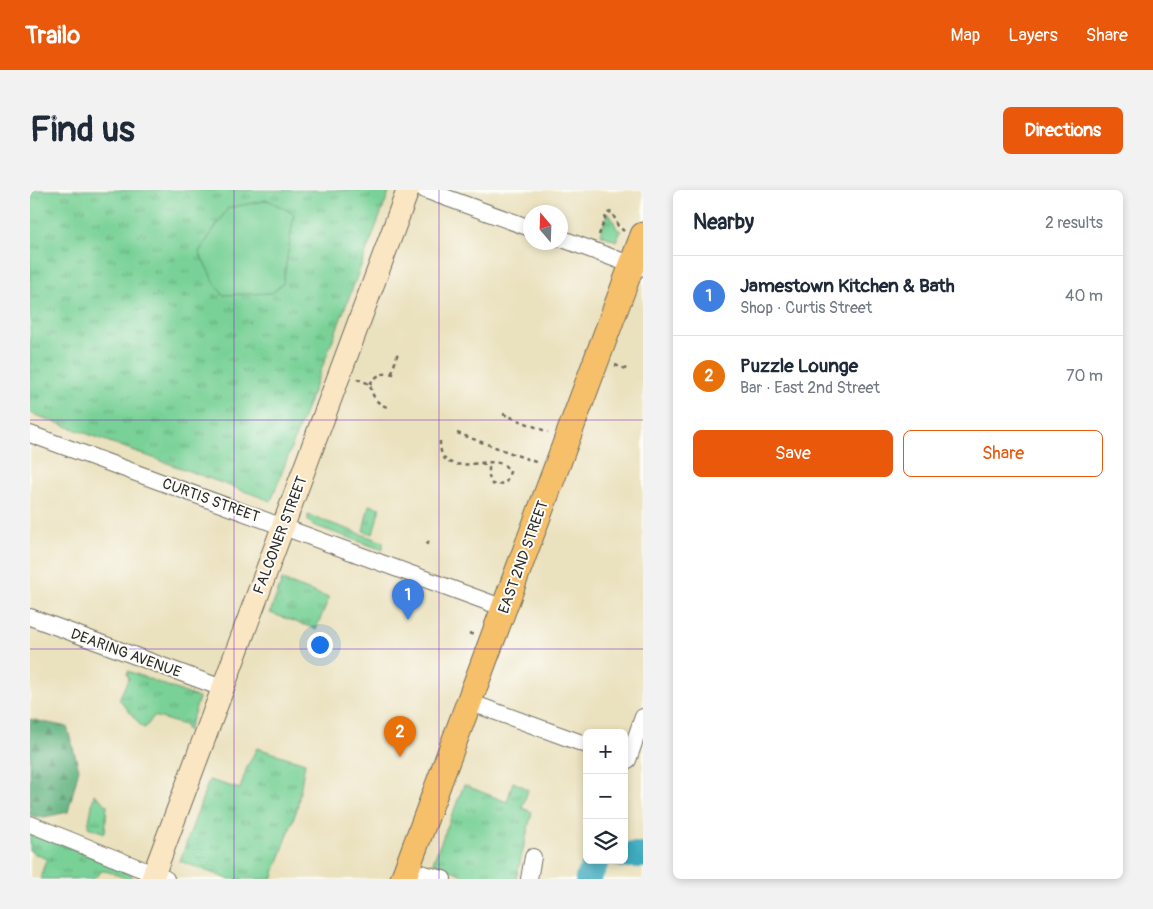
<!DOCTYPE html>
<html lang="en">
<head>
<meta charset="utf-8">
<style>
  body { margin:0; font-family:Pangolin,sans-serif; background:#f2f2f3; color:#1f2937 }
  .controls { position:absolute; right:15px; bottom:15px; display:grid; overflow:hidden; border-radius:8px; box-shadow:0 2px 8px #0003 }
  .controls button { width:45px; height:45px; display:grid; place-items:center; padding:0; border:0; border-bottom:1px solid #e0e1e3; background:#fff; color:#1f2937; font:25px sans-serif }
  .compass { position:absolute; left:493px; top:15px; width:45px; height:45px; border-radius:50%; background:#fff; box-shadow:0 2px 8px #0003; rotate:341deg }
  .you { position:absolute; left:289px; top:454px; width:18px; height:18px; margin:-12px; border:4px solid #fff; border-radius:50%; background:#1a73e8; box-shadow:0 0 0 8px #1a73e833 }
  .badge { display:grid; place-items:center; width:32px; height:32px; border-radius:50%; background:#ea580c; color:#fff; font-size:16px; font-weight:700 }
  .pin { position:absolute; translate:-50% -41px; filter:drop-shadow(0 1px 2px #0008) }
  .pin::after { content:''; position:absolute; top:26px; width:18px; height:15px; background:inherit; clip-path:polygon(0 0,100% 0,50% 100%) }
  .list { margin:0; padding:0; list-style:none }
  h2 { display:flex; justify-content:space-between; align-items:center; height:65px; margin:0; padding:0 20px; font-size:21px }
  h2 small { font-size:16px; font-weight:400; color:#747a83 }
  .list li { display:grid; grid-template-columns:32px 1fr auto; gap:15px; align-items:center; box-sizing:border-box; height:80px; padding:0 20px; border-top:1px solid #e0e1e3 }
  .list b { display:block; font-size:19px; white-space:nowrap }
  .list p { margin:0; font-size:16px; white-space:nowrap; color:#747a83 }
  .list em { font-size:16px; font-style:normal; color:#747a83 }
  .actions { display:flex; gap:10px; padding:15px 20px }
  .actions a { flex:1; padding:11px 0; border:1px solid #ea580c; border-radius:8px; text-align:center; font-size:18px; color:#ea580c }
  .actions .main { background:#ea580c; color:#fff }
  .icon { flex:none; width:28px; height:28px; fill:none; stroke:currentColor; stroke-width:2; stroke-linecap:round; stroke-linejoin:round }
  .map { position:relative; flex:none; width:613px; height:689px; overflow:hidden; border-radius:8px }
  header { display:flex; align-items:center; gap:30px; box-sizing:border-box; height:70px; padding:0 25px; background:#ea580c; color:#fff }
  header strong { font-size:24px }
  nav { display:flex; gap:28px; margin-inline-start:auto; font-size:18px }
  .intro { display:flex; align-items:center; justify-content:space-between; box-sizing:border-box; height:120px; padding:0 30px }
  h1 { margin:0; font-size:35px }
  .button { padding:12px 22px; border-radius:8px; background:#ea580c; color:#fff; font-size:18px; font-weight:700 }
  main { display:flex; gap:30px; padding:0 30px }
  aside { flex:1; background:#fff; border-radius:8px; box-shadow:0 2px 8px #0003 }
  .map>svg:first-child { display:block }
</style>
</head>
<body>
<header>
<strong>Trailo</strong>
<nav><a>Map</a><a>Layers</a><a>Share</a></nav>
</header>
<div class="intro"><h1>Find us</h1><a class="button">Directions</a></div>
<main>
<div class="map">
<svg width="613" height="689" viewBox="0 0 613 689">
  <defs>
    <pattern id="grass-tufts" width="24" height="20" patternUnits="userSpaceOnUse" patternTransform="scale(1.25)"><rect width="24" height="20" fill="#79d197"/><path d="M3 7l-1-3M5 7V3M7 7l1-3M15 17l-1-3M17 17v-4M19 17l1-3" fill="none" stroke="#63aa7b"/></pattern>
    <pattern id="forest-firs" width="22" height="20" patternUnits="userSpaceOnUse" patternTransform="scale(1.25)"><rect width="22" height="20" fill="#62b380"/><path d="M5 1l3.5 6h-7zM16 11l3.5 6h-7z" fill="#519269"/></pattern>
  </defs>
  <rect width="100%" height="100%" fill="#fdfcf7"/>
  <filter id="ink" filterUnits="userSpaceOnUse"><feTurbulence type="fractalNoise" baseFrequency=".02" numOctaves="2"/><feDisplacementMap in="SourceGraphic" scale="10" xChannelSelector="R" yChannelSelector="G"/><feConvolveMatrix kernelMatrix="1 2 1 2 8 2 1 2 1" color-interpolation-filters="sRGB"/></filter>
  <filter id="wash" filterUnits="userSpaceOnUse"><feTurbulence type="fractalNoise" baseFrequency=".0096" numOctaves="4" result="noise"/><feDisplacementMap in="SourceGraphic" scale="20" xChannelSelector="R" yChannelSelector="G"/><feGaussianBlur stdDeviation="1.12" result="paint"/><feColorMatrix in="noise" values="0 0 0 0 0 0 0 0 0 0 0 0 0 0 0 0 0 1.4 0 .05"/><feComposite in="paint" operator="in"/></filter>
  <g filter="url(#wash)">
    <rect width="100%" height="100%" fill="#eae1be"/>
    <g fill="url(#grass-tufts)" stroke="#527e61">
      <polygon points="0,0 360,0 241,311 0,223"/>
      <polygon points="580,24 587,39 591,41 586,51 570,44 577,25"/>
      <polygon points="339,315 350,318 343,344 333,341"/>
      <polygon points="278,325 353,352 353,360 283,335 278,331"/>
      <polygon points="252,390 299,408 286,439 240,423"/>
      <polygon points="98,481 169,508 158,541 154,535 124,526 115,538 112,537 89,509 99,488 97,485"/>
      <polygon points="227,558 275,573 267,619 242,689 198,689 150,671 179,590 210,599 217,577"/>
      <polygon points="483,592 494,597 498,600 492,618 502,622 486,689 441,689 403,672 434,595 477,612"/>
      <polygon points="64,604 77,615 75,643 58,637"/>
      <path d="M 0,643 C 35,654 68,670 102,685 L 102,689 C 91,689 83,681 72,681 L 63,689 L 10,689 L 16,669 L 0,661 Z"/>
    </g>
    <polygon fill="url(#forest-firs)" stroke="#466f56" points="0,529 37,537 49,579 38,622 9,628 0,625"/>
    <polygon fill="#79d197" stroke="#527e61" points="238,10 264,24 253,93 242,103 193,105 183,90 169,62 198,18"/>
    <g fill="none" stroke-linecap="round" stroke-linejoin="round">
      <g stroke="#3daabd" stroke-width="26">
        <polyline points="594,665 613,665"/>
        <polyline points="558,689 567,670"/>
      </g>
    </g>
  </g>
  <g filter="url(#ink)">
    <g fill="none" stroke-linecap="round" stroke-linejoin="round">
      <g stroke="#6e6b5e" stroke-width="18">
        <g id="street">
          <polyline points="395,0 500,38"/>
          <polyline points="530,48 610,78"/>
          <polyline points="0,244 474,418"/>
          <polyline points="0,427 192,498"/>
          <polyline points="439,512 557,555"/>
          <polyline points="594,569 598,570 613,527"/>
          <polyline points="0,634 136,689"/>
          <polyline points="376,679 413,689"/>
          <polyline points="499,689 503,667"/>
        </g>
      </g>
      <g stroke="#6e6b5e" stroke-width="24">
        <polyline id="secondary" points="122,689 378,0"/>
      </g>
      <g stroke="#6e6b5e" stroke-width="27">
        <polyline id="primary" points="373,689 613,45"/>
      </g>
      <g stroke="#6e6b5e" stroke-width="2.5" stroke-dasharray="4 4" stroke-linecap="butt">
        <polyline points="569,45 577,23 582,22 588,36 594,41"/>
        <polyline points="585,175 599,180"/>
        <polyline points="362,183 368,162"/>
        <path d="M 327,189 L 340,194 C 342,205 345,213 357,217"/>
        <path d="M 340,194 C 347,183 357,182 368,185"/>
        <polyline points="473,224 518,242"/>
        <polyline points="427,243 508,273"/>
        <path d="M 410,251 C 409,291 452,266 472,274 C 475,275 478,279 480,282 L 476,292 L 467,295 L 462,294 L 459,287 L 459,278 L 452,273"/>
        <polyline points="399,351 397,354 401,355"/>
        <polyline points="439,443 444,445"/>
      </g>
      <use href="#street" stroke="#fff" stroke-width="16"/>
      <use href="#secondary" stroke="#fbe6c4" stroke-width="22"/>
      <use href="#primary" stroke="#f6c06b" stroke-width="25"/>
    </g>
  </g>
  <path fill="none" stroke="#7b2cbf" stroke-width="1" stroke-opacity="0.55" d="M 204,0 L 204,689M 409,0 L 409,689M 0,230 L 613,230M 0,459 L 613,459"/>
  <g text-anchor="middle" stroke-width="4" stroke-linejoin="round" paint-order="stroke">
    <g font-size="15" fill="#2b2b2b" stroke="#fdfcf7">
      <text transform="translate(181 310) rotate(20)" y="5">CURTIS STREET</text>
      <text transform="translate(250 345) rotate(-69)" y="5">FALCONER STREET</text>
      <text transform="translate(493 367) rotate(-70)" y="5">EAST 2ND STREET</text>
      <text transform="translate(96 463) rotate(20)" y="5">DEARING AVENUE</text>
    </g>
  </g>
</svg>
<div class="controls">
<button>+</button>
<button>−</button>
<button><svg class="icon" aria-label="layers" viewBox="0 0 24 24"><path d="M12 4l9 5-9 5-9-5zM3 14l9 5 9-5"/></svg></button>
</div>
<svg class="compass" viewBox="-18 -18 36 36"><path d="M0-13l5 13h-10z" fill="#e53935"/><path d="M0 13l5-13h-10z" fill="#747a83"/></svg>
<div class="you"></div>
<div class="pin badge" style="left:378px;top:430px;background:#3f7fe0">1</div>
<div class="pin badge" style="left:370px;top:567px;background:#e8710a">2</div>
</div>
<aside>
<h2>Nearby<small>2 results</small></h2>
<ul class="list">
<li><span class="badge" style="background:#3f7fe0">1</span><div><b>Jamestown Kitchen &amp; Bath</b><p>Shop · Curtis Street</p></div><em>40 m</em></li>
<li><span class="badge" style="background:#e8710a">2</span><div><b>Puzzle Lounge</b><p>Bar · East 2nd Street</p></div><em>70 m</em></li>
</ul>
<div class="actions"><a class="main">Save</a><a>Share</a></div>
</aside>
</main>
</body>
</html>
